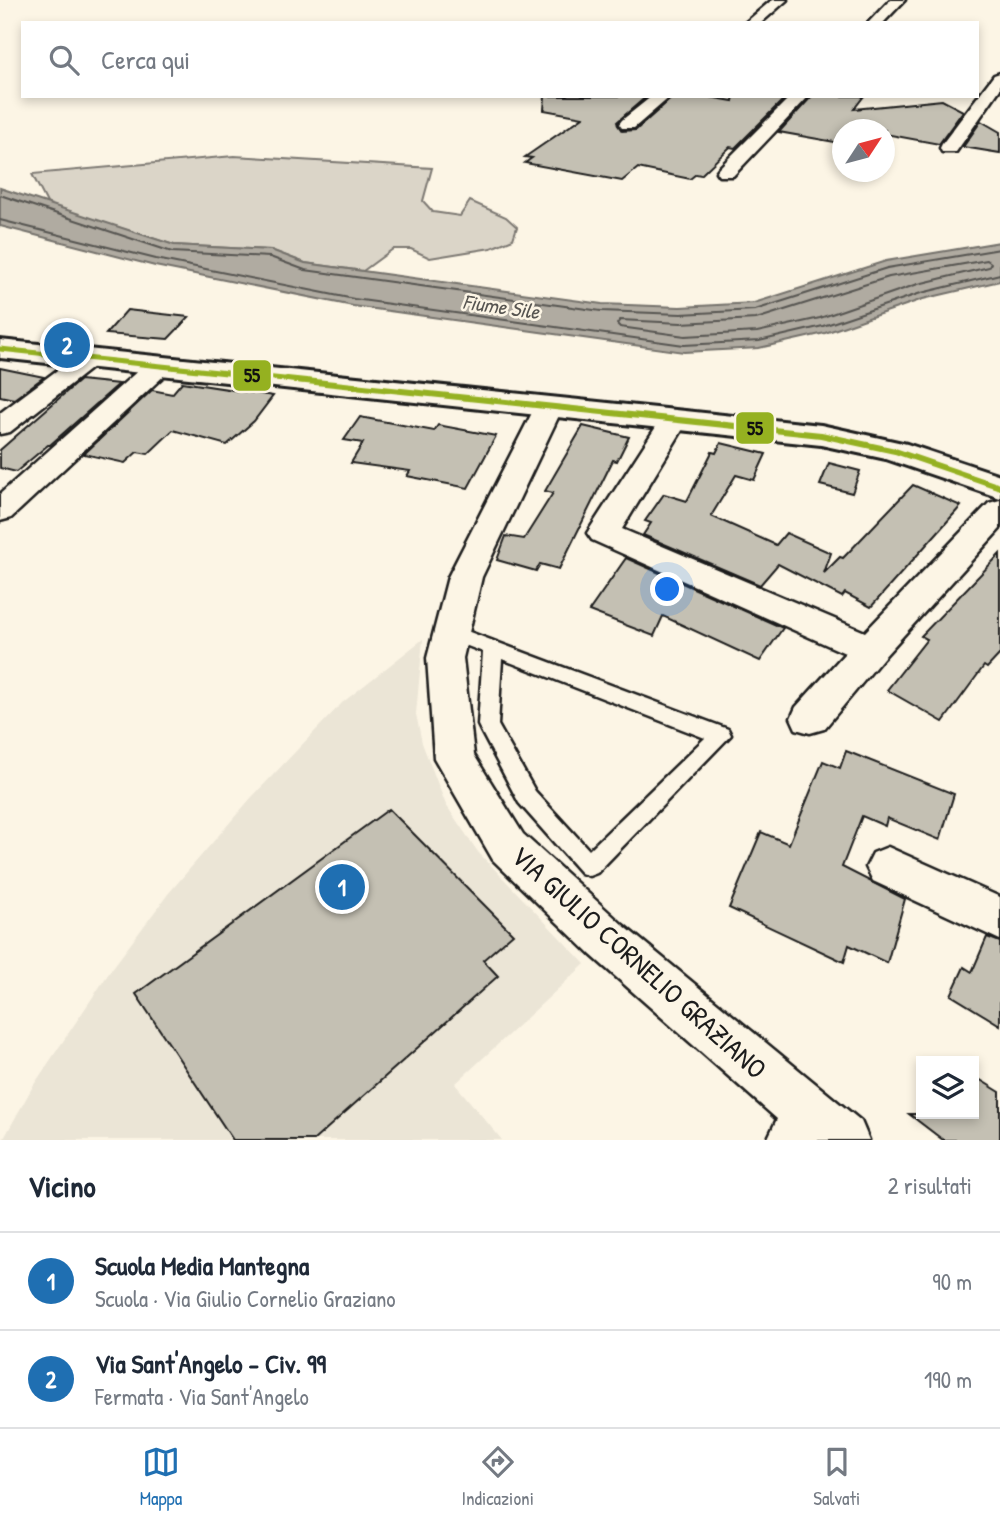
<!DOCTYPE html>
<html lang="it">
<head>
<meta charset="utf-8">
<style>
  body { margin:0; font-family:"Patrick Hand",sans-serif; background:#f2f2f3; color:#1f2937 }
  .controls { position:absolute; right:21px; bottom:21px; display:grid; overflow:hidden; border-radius:0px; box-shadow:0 4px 10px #0003 }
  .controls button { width:63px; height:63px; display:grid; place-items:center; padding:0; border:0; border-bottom:2px solid #e0e1e3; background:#fff; color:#1f2937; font:35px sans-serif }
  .compass { position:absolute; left:832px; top:119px; width:63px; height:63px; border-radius:50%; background:#fff; box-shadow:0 4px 10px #0003; rotate:54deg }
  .you { position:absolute; left:668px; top:590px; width:24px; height:24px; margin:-18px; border:5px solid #fff; border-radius:50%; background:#1a73e8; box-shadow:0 0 0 10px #1a73e833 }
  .badge { display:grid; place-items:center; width:46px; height:46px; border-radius:50%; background:#1f6fb2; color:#fff; font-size:23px; font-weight:700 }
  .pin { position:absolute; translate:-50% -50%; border:4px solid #fff; box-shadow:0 2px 7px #0006 }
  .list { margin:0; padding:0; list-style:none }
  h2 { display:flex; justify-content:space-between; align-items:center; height:91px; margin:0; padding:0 28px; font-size:30px }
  h2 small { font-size:23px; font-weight:400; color:#747a83 }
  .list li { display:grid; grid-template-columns:46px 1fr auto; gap:21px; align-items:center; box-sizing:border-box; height:98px; padding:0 28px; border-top:2px solid #e0e1e3 }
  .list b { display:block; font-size:26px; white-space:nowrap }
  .list p { margin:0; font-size:23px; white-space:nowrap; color:#747a83 }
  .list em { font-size:23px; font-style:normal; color:#747a83 }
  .icon { flex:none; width:38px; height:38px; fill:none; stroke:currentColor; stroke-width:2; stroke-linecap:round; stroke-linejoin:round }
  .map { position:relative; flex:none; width:1000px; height:1140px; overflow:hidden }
  .search { position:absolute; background:#fff; box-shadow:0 4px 10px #0003; left:21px; right:21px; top:21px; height:77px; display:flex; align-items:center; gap:18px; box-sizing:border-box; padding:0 24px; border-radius:0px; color:#747a83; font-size:26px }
  .sheet { height:287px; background:#fff }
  nav { display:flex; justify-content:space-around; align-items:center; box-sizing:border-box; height:98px; border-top:2px solid #e0e1e3; background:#fff; font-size:19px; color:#747a83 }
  nav a { display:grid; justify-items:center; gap:4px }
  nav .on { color:#1f6fb2 }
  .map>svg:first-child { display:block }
</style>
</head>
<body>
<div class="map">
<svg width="1000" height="1140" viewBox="0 0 1000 1140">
  <rect width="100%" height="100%" fill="#fcf5e5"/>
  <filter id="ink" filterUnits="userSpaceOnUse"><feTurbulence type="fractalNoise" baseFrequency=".0143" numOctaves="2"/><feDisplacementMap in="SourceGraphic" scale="14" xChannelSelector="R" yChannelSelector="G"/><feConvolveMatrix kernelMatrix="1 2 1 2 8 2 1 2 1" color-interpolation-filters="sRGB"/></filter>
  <g filter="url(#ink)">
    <polygon fill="#ebe5d6" points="423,639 416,714 422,743 446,805 478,852 585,964 455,1084 502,1140 3,1140 33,1086 111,970 168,894 251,798 342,703"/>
    <polygon fill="#dbd5c8" stroke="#7c7872" stroke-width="2" points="234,156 432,168 423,201 433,212 460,216 470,201 506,217 517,227 513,239 491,248 430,258 411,249 393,249 363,271 305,263 271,250 174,245 48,205 32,174"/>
    <polygon fill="#b0aba1" stroke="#75726c" stroke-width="2" points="0,188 174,245 271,250 305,263 602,304 680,307 754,303 886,261 1000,242 1000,281 923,299 825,333 759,348 684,352 353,306 155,266 0,226"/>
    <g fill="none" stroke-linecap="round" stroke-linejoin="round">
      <g stroke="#575551" stroke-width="2">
        <polyline points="0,195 172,252 270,257 305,270 601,311 681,314 755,310 887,268 1000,249"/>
        <polyline points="0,220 156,259 354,299 684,345 759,341 823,326 921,293 1000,274"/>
        <polygon points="987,260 991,263 989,267 918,284 820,318 757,332 685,336 620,327 617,324 620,320 681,323 756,319 889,277"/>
      </g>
    </g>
    <g fill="#c4c0b3" stroke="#1c1c1c" stroke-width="2">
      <polygon points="545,96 647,96 617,122 622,131 636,130 674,96 704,96 733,101 734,96 787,96 735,148 730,147 701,175 696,174 690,179 638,168 622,181 525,163 532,158 525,157 583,117 544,110"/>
      <polygon points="812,96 864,96 854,109 942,100 963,111 939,144 885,134 885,130 843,130 843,140 840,143 779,132"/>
      <polygon points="981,121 1000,132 1000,153 963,147"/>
      <polygon points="127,310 189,317 168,339 106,334"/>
      <polygon points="0,368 44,377 14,399 0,396"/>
      <polygon points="80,380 119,384 50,445 48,445 16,472 0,468 0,450"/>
      <polygon points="182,382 273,396 254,421 227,445 173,430 148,454 137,452 125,463 84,454 152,390 172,394"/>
      <polygon points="360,417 434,431 438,425 496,436 468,488 407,476 410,471 351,463 363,443 344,440"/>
      <polygon points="583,426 629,437 617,461 613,460 559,569 540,564 536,571 497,560 506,536 524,539 553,493 545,491"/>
      <polygon points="721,443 766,454 754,480 736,475 711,516 776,545 786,533 831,553 824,573 840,557 843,558 913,485 961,506 871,607 845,593 842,597 778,564 760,585 643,535 651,523 645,521 664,494 687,501 712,452 716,453"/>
      <polygon points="829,463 860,471 852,493 820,485"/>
      <polygon points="1000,554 1000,654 987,668 984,666 943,722 887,690 927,639 921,636"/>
      <polygon points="626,558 783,628 760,661 663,616 654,636 589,611"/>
      <polygon points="846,751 954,794 940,840 887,818 885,826 862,816 842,867 905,899 887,963 849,945 844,962 729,908 761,832 789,844 823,761 840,768"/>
      <polygon points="389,809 513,934 483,960 498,976 314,1140 233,1140 136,994"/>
      <polygon points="987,937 1000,942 1000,1025 951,995 964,967 972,972"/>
      <polygon points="974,1076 1000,1092 1000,1140 943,1140 909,1114 974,1114"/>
    </g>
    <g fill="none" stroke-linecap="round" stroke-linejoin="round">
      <g stroke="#1c1c1c" stroke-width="5">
        <path id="lane" d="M 451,625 L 728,729 L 731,735 L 597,873 L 589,876 L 581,873 L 519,803 L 481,731 L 478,725 L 483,652 L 444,637 L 442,632 L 444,627 ZM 502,659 L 705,738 L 589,850 L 535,791 L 498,725 Z"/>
      </g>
      <g stroke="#1c1c1c" stroke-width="5">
        <g id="street">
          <polygon points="772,0 787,0 761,23 745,23"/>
          <polygon points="890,0 905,0 883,23 868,23"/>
          <polygon points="1000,73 1000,89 956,152 942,152 940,148 942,144 994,75"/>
          <polygon points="652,96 671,96 634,128 622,128 619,124 622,120"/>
          <polygon points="791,96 809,96 733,176 719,176 716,172 719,168"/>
          <polygon points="89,350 98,353 102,358 98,363 10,432 0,434 0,413 80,353"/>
          <polygon points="160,357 169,359 173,365 169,371 11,518 0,521 0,494 151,359"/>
          <polygon points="549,399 559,401 563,407 482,577 463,658 474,755 523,834 623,925 861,1121 869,1140 767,1140 777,1119 591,955 493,860 434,758 427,658 448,577 535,407 539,401"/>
          <polygon points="675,411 685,413 689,419 622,529 865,632 989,503 1000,500 1000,529 883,658 824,729 810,733 796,729 791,718 796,707 845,653 592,540 587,533 665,413"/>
          <polygon points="888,847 1000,897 1000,940 873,881 866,867 873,853"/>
        </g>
      </g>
      <g stroke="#1c1c1c" stroke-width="6">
        <polygon id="secondary" points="0,340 821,425 907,444 1000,475 1000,498 886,459 821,445 0,358"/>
      </g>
      <use href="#lane" fill="#fcf5e5" fill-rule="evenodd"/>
      <use href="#street" fill="#fcf5e5" fill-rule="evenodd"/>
      <use href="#secondary" fill="#fcf5e5" fill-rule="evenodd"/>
      <g stroke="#fcf5e5" stroke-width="9">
        <polyline id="bus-1-far1" points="0,349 303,381"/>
      </g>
      <g stroke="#fcf5e5" stroke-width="10">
        <polyline id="bus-1" points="287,379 821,435 895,451 1000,487"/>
      </g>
      <use href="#bus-1-far1" stroke="#95b120" stroke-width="5"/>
      <use href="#bus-1" stroke="#95b120" stroke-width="6"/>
    </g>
  </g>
  <g text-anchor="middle" stroke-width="5" stroke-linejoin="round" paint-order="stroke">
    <g font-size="21" font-style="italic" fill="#575551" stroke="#fcf5e5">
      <text transform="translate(501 307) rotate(8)" y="7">Fiume Sile</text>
    </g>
    <g font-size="28" fill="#1c1c1c" stroke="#fcf5e5">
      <text transform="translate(639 962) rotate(42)" y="10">VIA GIULIO CORNELIO GRAZIANO</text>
    </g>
  </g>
  <g stroke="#fcf5e5" stroke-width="2.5">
    <rect x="232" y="359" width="40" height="33" rx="7" fill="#95b120"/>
    <rect x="735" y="411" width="40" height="34" rx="7" fill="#95b120"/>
  </g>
  <g font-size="19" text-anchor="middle" font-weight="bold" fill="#111">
    <text x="252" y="382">55</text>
    <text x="755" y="435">55</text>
  </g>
</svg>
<div class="controls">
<button><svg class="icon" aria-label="layers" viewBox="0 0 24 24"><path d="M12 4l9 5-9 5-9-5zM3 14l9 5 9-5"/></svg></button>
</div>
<svg class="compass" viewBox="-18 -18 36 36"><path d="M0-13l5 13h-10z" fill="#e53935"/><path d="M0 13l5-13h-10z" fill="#747a83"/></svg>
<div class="you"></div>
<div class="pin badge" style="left:342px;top:887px">1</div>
<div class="pin badge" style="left:67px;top:345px">2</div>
<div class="search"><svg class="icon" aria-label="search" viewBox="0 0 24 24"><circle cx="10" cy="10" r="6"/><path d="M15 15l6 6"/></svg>Cerca qui</div>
</div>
<section class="sheet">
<h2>Vicino<small>2 risultati</small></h2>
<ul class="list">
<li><span class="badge">1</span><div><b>Scuola Media Mantegna</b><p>Scuola · Via Giulio Cornelio Graziano</p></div><em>90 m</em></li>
<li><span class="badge">2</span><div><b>Via Sant'Angelo - Civ. 99</b><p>Fermata · Via Sant'Angelo</p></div><em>190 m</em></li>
</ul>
</section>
<nav>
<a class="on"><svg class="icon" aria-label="map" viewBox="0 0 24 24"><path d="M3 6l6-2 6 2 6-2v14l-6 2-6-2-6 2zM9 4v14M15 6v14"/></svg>Mappa</a>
<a><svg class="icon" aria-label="directions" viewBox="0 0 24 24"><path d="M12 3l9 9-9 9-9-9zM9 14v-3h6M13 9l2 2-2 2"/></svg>Indicazioni</a>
<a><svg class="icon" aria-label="saved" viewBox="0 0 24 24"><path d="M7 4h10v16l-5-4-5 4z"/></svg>Salvati</a>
</nav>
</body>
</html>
